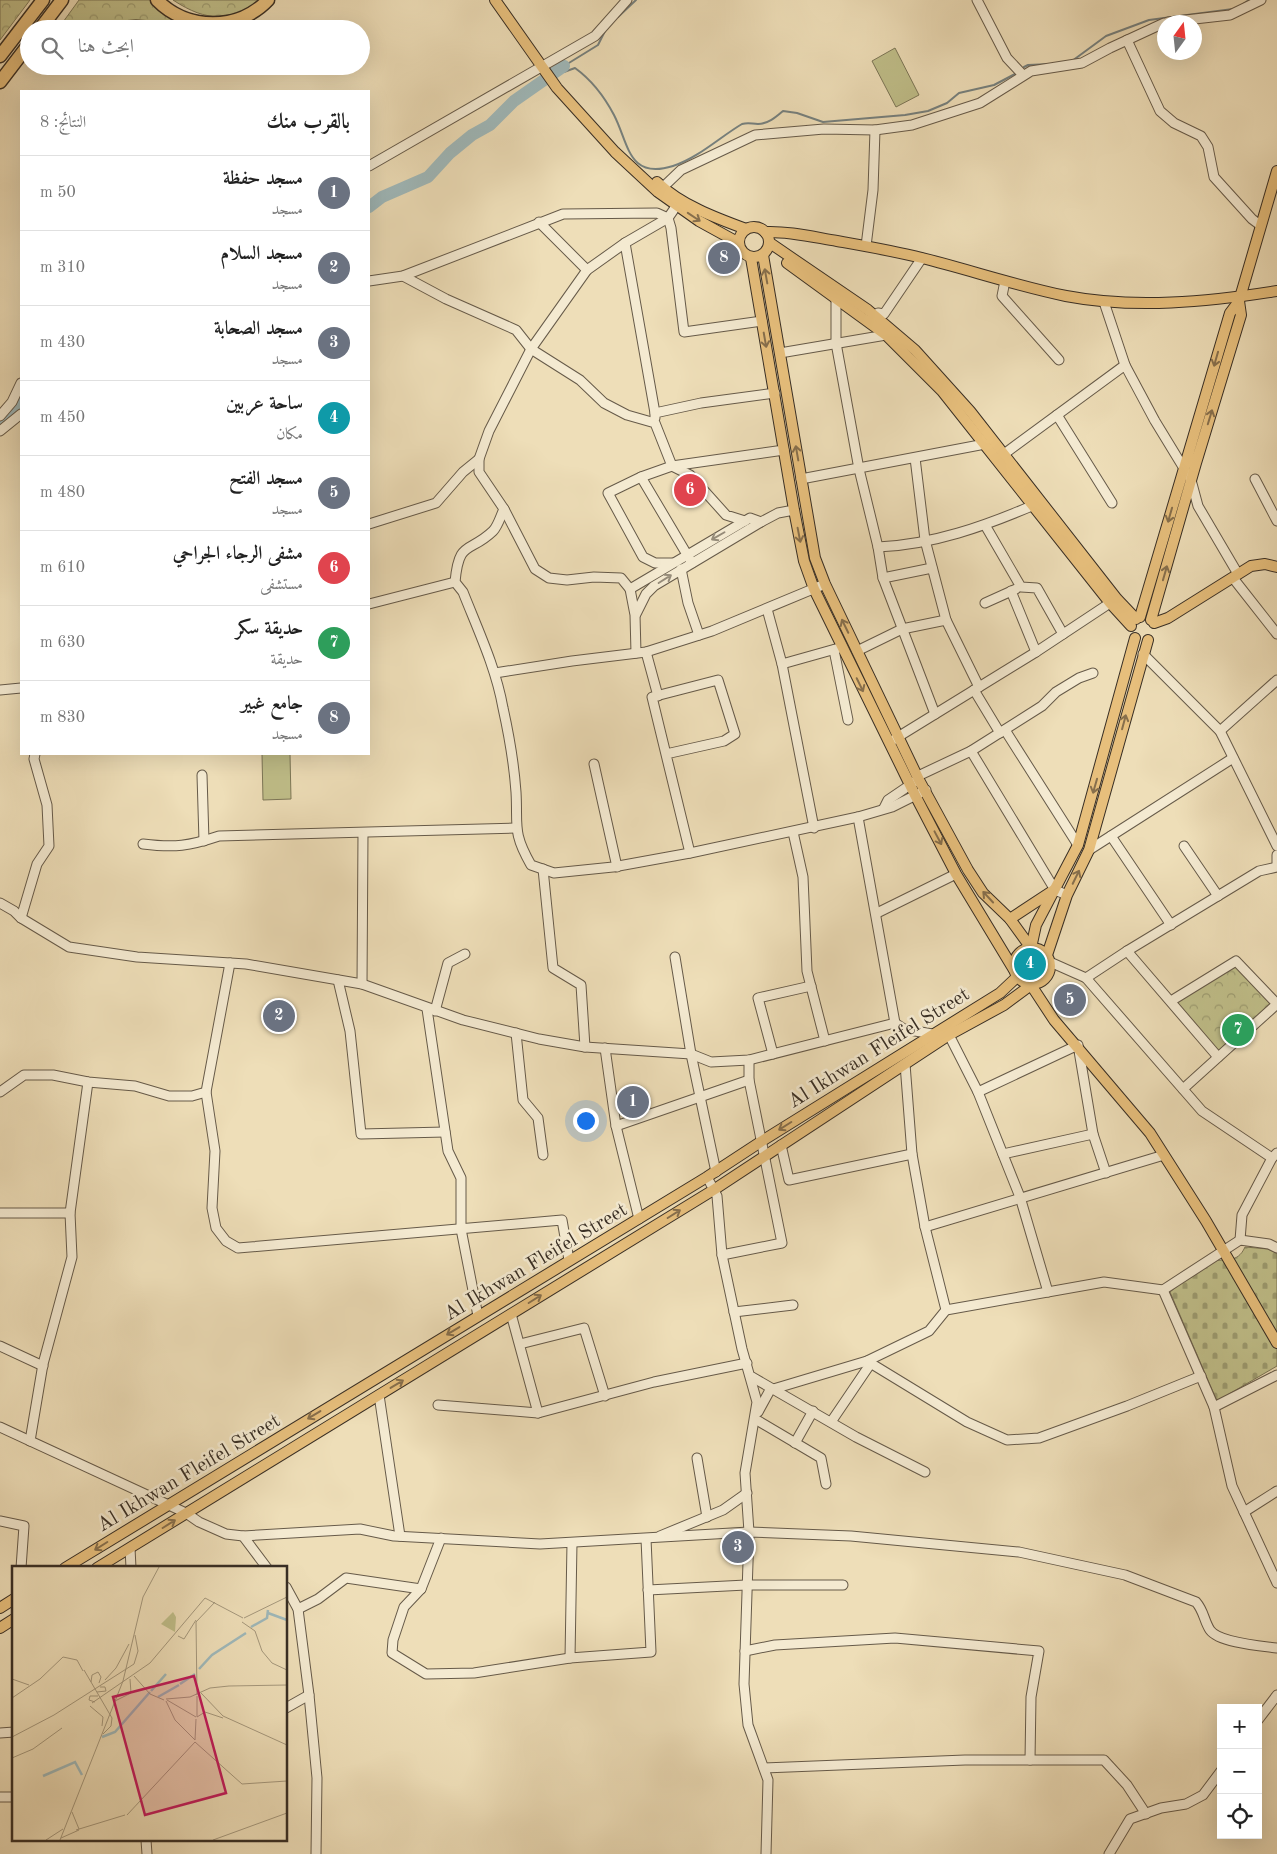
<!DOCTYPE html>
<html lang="ar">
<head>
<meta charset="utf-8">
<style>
  body { margin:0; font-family:"Old Standard TT",Amiri,serif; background:#f2f2f2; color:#222; direction:rtl }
  .controls { position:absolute; right:15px; bottom:15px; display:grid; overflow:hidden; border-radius:0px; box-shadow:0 5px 20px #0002 }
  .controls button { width:45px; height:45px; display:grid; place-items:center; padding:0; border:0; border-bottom:1px solid #e0e0e0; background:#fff; color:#222; font:25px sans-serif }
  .compass { position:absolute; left:1157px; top:15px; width:45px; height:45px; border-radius:50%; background:#fff; box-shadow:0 5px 20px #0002; rotate:15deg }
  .you { position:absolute; left:585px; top:1120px; width:18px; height:18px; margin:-12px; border:4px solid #fff; border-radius:50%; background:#1a73e8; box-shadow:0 0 0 8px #1a73e833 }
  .badge { display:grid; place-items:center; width:32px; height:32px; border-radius:50%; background:#7c3aed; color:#fff; font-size:16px; font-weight:700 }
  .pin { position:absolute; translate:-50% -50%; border:2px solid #fff; box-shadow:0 1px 5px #0006 }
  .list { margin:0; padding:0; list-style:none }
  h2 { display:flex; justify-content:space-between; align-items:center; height:65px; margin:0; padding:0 20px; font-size:21px }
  h2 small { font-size:16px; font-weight:400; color:#767676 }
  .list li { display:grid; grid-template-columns:32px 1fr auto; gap:15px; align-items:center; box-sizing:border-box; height:75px; padding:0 20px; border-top:1px solid #e0e0e0 }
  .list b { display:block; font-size:19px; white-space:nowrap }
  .list p { margin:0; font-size:16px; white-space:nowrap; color:#767676 }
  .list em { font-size:16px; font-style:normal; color:#767676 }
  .icon { flex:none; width:28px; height:28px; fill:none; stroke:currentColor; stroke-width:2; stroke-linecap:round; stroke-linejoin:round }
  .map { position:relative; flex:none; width:1277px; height:1854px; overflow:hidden; direction:ltr }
  .search { position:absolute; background:#fff; box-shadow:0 5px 20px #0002; left:20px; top:20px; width:350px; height:55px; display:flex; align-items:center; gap:12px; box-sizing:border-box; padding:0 18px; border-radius:28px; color:#767676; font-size:19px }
  .panel { position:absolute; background:#fff; box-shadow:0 5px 20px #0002; left:20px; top:90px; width:350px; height:665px; border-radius:0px; direction:rtl }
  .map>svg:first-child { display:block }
</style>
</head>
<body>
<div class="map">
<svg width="1277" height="1854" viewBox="0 0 1277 1854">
  <defs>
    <pattern id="forest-crowns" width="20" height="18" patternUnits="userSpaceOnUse" patternTransform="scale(1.25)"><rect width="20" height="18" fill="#c0bf8a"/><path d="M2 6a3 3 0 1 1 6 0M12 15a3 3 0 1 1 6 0" fill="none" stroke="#9d9c71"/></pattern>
    <pattern id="cemetery-stones" width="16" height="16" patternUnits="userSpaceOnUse" patternTransform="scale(1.25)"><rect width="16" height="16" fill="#c0bf8a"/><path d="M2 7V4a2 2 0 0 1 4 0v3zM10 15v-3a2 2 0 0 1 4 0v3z" fill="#9d9c71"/></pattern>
  </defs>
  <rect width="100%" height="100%" fill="#eedeb8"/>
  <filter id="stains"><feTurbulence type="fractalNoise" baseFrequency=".004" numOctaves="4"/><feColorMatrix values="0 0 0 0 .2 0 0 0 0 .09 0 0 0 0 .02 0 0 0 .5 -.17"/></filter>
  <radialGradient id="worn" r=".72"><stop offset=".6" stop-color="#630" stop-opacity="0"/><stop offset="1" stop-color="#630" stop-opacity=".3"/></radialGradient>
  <g fill="url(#forest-crowns)" stroke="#7c7657">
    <polygon points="0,0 30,0 0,40"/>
    <polygon points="79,0 159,0 196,23 120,21 96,24 82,29 58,29"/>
    <path d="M 173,0 L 264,0 C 229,21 208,23 173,0 Z"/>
    <polygon points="1235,964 1273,1004 1218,1053 1176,1003"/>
  </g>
  <path fill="url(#cemetery-stones)" stroke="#7c7657" d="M 1245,1247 L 1268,1249 L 1277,1253 L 1277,1366 L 1217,1401 L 1170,1292 C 1183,1282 1198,1268 1212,1262 C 1224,1257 1237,1265 1245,1247 Z"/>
  <g fill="#c0bf8a" stroke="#7c7657">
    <polygon points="895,48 919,95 896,107 872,61"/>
    <polygon points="262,754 290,754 291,799 263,800"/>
  </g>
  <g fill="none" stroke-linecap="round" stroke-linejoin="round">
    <g stroke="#76817f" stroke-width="2">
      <polyline points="1240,6 1249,0"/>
      <polyline points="618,17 636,0"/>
      <polyline points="1072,61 1106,36 1149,20 1233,9"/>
      <polyline points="564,66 598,45 606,29"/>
      <polyline points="1024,67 1028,65 1051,64"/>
      <path d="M 558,70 L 564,72 L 575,68 C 593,81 604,96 614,115 C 629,144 628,180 673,166 C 698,158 720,137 742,124 C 749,122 752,124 758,124 C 768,124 776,117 783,111 L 797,113 L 823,122 L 905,115 L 928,111 L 947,103 L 959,93 L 994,85 L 1015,74"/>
    </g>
    <g stroke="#9fb9bb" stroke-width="12">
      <polyline points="369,207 382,197 428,177 450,153 472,135 490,125 514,101 564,66"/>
      <polyline points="0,425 9,419 21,401"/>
    </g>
    <g stroke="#665a49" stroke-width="11">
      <g id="minor">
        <polyline points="977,0 1007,58 1023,75"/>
        <polyline points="1168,22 1230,15 1261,0"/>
        <polyline points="1127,40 1160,111 1174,123 1201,136 1208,147 1214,177 1252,219 1260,225"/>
        <polyline points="369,166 595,36 627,0"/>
        <polyline points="658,192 681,170 755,135 824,129 875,130 912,125 980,103 1031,71 1082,63 1110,48 1164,23"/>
        <path d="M 677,205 L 668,218 L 625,243 L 587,270 L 531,349 L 489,431 L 479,459 L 479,472 L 504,509 C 501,515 498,526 493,531 C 469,554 459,539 455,582 L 463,592 C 478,630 496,668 503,708 C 509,735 514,764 516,792 C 518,826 512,832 531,865 L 554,873 L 613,867 L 690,853 L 858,817 L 892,807 L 926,790"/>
        <polyline points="539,222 587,270"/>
        <polyline points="625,243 655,413"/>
        <polyline points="866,246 873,190 875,130"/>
        <polyline points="403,276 446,299 516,330 531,349 580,380 604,403 627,415 655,423 672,466 690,475 726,515 745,521"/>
        <polyline points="369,281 403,276 563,214 657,213 668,218 671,228 684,332 762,321"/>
        <polyline points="1005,281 1002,296 1059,360"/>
        <polyline points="836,296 836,343 859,469 878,547 883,578 935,714"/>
        <polyline points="1104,302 1125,365"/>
        <polyline points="871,320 878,313 884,314 922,258"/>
        <polyline points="780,353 886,335"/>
        <polyline points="1057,415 1112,503"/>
        <polyline points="0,416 12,402 21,383"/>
        <polyline points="655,418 655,413 701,403 775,393"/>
        <polyline points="0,431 21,414"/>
        <polyline points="1004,454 1125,365 1155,421 1191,480 1198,506 1238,574"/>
        <polyline points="641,477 608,493 643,557 655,563 672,563"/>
        <polyline points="801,479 985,444"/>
        <polyline points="1255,479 1277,521"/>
        <polyline points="504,509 535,569 549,578 567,580 594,577 621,578 630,589"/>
        <polyline points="369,524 436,503 463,472 479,459"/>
        <polyline points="985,525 1021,587 1037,588 1063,634"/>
        <path d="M 878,547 C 932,545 985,526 1034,505"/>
        <polyline points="692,563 641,477 672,466 784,450"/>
        <polyline points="681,569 688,603 699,635"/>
        <polyline points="883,578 932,568"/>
        <polyline points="1233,578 1277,634"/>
        <polyline points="1011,591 1036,652"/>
        <polyline points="985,603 1016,589"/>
        <polyline points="369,604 455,582"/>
        <polyline points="767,609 782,664 814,828"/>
        <polyline points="636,614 646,594 654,586 761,522 778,513 794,510"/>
        <polyline points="946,620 979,687"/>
        <polyline points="834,650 848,720"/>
        <polyline points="857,651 902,629 946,620 925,540 915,458"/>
        <polyline points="646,652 658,696"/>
        <polyline points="636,653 635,615 630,589 750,518 761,522"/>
        <polyline points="1143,654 1220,731 1277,846"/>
        <polyline points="782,664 839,648"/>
        <polyline points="495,673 572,661 646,652 712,631 825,584"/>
        <polyline points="0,690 21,688"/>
        <polyline points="974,690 1000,733"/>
        <polyline points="1005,730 1078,845"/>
        <polyline points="1220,731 1277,680"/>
        <polyline points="893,740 1036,652 1110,603"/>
        <polyline points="971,751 1055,890 1067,895"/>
        <polyline points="666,754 724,741 735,734 718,680 652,697 690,853"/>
        <polyline points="594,764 617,867"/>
        <polyline points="202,775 204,841"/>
        <polyline points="918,776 971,751 1042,706 1056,692 1079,678 1093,673"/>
        <polyline points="884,808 888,800 916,781"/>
        <polyline points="858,817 895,1023"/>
        <polyline points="793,832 803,877 807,971 825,1041"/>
        <polyline points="1111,836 1171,925"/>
        <path d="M 143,844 C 175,848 189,846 219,836 L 515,828"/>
        <polyline points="1184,846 1218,896"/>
        <polyline points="1089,850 1233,758"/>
        <polyline points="1277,855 1277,865"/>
        <polyline points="543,869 553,968 581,985 585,1047"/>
        <polyline points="0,903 14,911 21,918 69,947 137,957 246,964 362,984 463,1020 539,1039 585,1047 691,1054 711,1062 749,1060 895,1023 904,1029 932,1034"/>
        <polyline points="877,913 956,874"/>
        <polyline points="21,918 37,864 49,846 47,805 34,759 35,754"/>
        <polyline points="1127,951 1218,1057"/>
        <polyline points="675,957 691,1054 716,1172"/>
        <polyline points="1050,962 1086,978 1127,951 1259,871 1277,867"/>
        <polyline points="1086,978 1202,1111 1272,1158"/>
        <polyline points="338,980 350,1031 361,1134 445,1132"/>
        <polyline points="362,984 363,833"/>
        <polyline points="1171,1001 1236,961 1277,1004 1183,1089"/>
        <polyline points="427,1009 448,1151 461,1178 461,1229 478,1316"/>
        <polyline points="435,1011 448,963 465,954"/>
        <polyline points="516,1033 523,1100 538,1118 543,1155"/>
        <polyline points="949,1035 978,1092 1020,1197 1048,1292"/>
        <polyline points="605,1048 616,1126 749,1080"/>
        <polyline points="773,1054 758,998 811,986"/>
        <polyline points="905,1064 912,1154 925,1227 946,1310"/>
        <polyline points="0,1092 24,1075 53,1075 88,1082 135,1086 169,1096 192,1096 206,1092 230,963"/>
        <polyline points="206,1092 215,1151 212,1208 216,1228 226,1241 238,1248 562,1220 569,1260"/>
        <polyline points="978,1092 1078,1045 1093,1134 1106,1173"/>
        <polyline points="616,1126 639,1219"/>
        <polyline points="781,1145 789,1180 912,1154"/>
        <polyline points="1003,1154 1093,1134"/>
        <polyline points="707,1177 717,1196 722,1255 742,1349 757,1402 745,1473 749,1532 744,1684 748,1725 768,1780 766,1854"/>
        <polyline points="0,1213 70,1213"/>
        <polyline points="925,1227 1164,1155"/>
        <polyline points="1240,1240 1242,1215 1272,1158 1277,1153"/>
        <polyline points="722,1255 782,1243 749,1080 749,1060"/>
        <polyline points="1163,1290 1214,1407 1232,1486 1277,1583"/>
        <polyline points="734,1312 793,1305"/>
        <polyline points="511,1314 538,1413"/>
        <polyline points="520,1344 584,1328 605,1396"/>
        <polyline points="0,1346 43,1366"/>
        <polyline points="867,1361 967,1422 1007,1440 1039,1438 1127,1406 1201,1376"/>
        <polyline points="752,1377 856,1437 925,1472"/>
        <polyline points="379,1395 400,1536"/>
        <polyline points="438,1405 538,1413 654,1382 747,1363"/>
        <polyline points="1214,1407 1277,1375"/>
        <polyline points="758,1412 770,1390 867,1361 929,1331 946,1310 1104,1282 1163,1290 1240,1240 1269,1244 1277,1248"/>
        <polyline points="755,1419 821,1458 826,1484"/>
        <polyline points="831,1422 871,1363"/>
        <path d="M 0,1427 L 186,1513 L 199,1522 L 226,1534 L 243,1536 L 360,1529 L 394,1536 L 540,1544 L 749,1532 L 851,1536 L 1019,1552 L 1125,1575 L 1196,1602 C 1204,1611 1204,1621 1210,1630 C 1219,1643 1262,1646 1277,1648"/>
        <polyline points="30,1441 43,1364 72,1257 70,1213 88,1082"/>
        <polyline points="795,1443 813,1411"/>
        <polyline points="697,1458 707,1517"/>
        <polyline points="1244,1512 1277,1491"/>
        <polyline points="0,1521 24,1526 21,1568"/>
        <polyline points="243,1536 267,1568"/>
        <polyline points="660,1536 723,1510 747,1493"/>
        <polyline points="441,1538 421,1589 404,1607 393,1640 392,1653 426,1674 474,1673 570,1658"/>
        <polyline points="572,1543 570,1658 651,1652 646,1539"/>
        <polyline points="130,1548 131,1568"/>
        <polyline points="286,1587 298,1609 309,1695 317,1778 316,1854"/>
        <polyline points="648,1590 746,1585 843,1585"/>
        <polyline points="298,1609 318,1599 346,1578 421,1589"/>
        <polyline points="745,1651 775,1645 895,1638 1039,1651 1031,1697 1030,1760"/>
        <polyline points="286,1708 309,1695"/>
        <polyline points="1258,1720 1277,1695"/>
        <polyline points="0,1733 14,1732"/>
        <polyline points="764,1768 965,1760 1104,1760 1127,1785 1146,1814"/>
        <polyline points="0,1797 14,1797"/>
        <polyline points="146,1840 147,1854"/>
        <polyline points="1109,1854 1130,1819 1161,1808 1186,1804 1203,1795 1221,1771"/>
      </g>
    </g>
    <g stroke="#382e24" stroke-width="12">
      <g id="major">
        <polyline points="495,0 557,88 615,152 658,192 699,221 739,243"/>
        <path d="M 657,182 C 681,205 716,218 746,229"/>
        <circle cx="754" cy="242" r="15"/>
        <path d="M 765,232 C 789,231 813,237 837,241 C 865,246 894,251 922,258 C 970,270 1017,286 1066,296 C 1134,309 1208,302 1277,291"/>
        <polyline points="770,243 868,310 915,350 970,411 1117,599 1136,619"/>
        <polyline points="763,255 815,558 825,584 919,780 968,870 983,893 1010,919 1031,948"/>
        <polyline points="751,258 794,510 804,561 814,589 915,795 956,874 1014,970"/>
        <polyline points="787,263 886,335 942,391 1110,603 1131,626"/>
        <polyline points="1239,301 1277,171"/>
        <polyline points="1140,617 1230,313 1239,301 1241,315 1196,463 1151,620"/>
        <polyline points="1154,623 1168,618 1251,566 1265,564 1277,567"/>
        <polyline points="1010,919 1054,890"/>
        <circle cx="1032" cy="966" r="18"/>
        <polyline points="1031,948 1036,925 1078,845 1135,638"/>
        <polyline points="1047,955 1067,895 1089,850 1148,640"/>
        <polyline points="65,1568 707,1177 762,1141 1000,993 1017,977"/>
        <polyline points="97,1568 715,1189 949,1035 1004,1005 1031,985 1054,1020 1150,1133 1206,1221 1277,1343"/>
        <polyline points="0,1608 14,1599"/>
        <polyline points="0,1628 14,1619"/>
      </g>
    </g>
    <g stroke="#382e24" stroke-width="15">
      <g id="highway">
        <path d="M 157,0 C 187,31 239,31 268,0"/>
        <polyline points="40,29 62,0"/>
        <polyline points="103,29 136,27 175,29"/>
        <polyline points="0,56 43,0"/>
        <polyline points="0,82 29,44"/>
      </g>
    </g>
    <use href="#minor" stroke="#f4ead1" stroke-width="9"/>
    <use href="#major" stroke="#e7bf7c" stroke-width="10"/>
    <use href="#highway" stroke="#e7bf7c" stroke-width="12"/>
  </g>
  <defs><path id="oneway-shaft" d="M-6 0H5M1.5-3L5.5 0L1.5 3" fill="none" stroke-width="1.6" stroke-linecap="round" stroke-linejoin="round" transform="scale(1.25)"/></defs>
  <g stroke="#876f4c">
    <use href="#oneway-shaft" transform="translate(694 217) rotate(34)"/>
    <use href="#oneway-shaft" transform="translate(766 276) rotate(-100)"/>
    <use href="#oneway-shaft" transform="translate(765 340) rotate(80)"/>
    <use href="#oneway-shaft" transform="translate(1216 359) rotate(106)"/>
    <use href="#oneway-shaft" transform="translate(1210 417) rotate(-73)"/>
    <use href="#oneway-shaft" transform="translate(797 453) rotate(-100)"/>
    <use href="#oneway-shaft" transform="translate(1170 515) rotate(106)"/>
    <use href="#oneway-shaft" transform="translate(799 535) rotate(79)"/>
    <use href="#oneway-shaft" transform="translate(1165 573) rotate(-74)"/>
    <use href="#oneway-shaft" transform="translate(845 626) rotate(-116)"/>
    <use href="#oneway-shaft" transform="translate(860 685) rotate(64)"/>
    <use href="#oneway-shaft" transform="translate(1124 722) rotate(-75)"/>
    <use href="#oneway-shaft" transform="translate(1095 786) rotate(106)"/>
    <use href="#oneway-shaft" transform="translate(938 838) rotate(62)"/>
    <use href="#oneway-shaft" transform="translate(1076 877) rotate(-64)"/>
    <use href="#oneway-shaft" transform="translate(988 897) rotate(-133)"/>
    <use href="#oneway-shaft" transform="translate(785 1126) rotate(148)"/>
    <use href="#oneway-shaft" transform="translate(674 1214) rotate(-32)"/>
    <use href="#oneway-shaft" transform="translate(535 1299) rotate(-32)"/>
    <use href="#oneway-shaft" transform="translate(453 1331) rotate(149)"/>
    <use href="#oneway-shaft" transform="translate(397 1384) rotate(-31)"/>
    <use href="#oneway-shaft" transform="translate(314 1415) rotate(149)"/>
    <use href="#oneway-shaft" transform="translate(169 1524) rotate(-32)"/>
    <use href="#oneway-shaft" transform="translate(101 1546) rotate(148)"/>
  </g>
  <g stroke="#968c7a">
    <use href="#oneway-shaft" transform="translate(718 536) rotate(150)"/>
    <use href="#oneway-shaft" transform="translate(665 579) rotate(-32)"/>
  </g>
  <g text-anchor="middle" stroke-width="5" stroke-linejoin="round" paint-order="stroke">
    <g font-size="20" fill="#382e24" stroke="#f4ead1">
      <text transform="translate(878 1047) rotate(-32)" y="7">Al Ikhwan Fleifel Street</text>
      <text transform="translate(535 1261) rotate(-31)" y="7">Al Ikhwan Fleifel Street</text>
      <text transform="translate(188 1472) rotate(-31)" y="7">Al Ikhwan Fleifel Street</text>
    </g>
  </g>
  <g transform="translate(12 1566)">
    <rect width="275" height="275" fill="#eedeb8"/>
    <path d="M 161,46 L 164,51 L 163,66 L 149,58 Z" fill="#c0bf8a"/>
    <path fill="none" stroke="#9fb9bb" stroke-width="2.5" d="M 256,47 L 275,54M 239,61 L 255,52 L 256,44M 187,103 L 200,89 L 234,67M 168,118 L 183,108M 139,125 L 154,108M 146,131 L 167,119M 90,171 L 103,166 L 138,126M 31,210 L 63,196 L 70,209"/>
    <path fill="none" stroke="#a5987d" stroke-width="1" d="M 232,52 L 275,31M 230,56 L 243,65 L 250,85 L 260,97 L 275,104M 166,70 L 172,73 L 184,54M 72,104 L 100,152 L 99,160 L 91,168M 122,110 L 138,128 L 152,134M 0,113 L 17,119M 93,114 L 104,102 L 117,78M 79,116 L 80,109 L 86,106 L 89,111 L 87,117M 85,126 L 94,125 L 93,121 L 88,121M 189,127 L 211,150 L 275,179M 185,129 L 184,56 L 203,36M 185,130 L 185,151M 0,132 L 28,113 L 51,91 L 65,94 L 71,105M 154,133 L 178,131 L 198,122 L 217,120 L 275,119M 155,134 L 184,151M 103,135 L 119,127 L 118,113M 154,135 L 163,154 L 183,174 L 184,153M 83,136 L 77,134 L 78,130 L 86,130M 80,137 L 138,97 L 193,32 L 231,52M 78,140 L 91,151 L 90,160M 185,151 L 193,146 L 211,152M 0,171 L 42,149 L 122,98 L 126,85 L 123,69M 0,192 L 21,183 L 50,162M 60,246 L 67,263M 115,249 L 183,176 L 230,218 L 275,215M 64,264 L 113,249M 49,272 L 67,264M 34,274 L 51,263M 48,274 L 111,115 L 131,31 L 147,1M 201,274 L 275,247"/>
    <path fill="#c2185b" fill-opacity="0.15" stroke="#c2185b" stroke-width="2.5" d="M 182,110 L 214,227 L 133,249 L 101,131 Z"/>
    <rect width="275" height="275" fill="none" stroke="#382e24" stroke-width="2.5"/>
  </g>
  <rect width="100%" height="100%" filter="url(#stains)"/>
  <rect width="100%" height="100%" fill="url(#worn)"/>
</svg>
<div class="controls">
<button>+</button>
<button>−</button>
<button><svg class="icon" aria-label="locate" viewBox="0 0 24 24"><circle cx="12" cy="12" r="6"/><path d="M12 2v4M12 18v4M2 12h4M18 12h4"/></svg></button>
</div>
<svg class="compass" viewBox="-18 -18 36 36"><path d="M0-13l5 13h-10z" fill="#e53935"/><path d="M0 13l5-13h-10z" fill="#767676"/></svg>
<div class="you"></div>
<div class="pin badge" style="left:633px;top:1102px;background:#6b7280">1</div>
<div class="pin badge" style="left:279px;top:1016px;background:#6b7280">2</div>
<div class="pin badge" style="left:738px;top:1547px;background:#6b7280">3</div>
<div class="pin badge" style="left:1030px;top:964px;background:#0f9aa8">4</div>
<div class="pin badge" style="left:1070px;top:1000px;background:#6b7280">5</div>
<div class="pin badge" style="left:690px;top:490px;background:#e0444e">6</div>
<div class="pin badge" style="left:1238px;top:1030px;background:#2e9e5b">7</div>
<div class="pin badge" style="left:724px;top:258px;background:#6b7280">8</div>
<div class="search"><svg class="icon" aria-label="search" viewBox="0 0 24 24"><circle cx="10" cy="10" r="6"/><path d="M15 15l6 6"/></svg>ابحث هنا</div>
<section class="panel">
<h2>بالقرب منك<small>النتائج: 8</small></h2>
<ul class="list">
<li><span class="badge" style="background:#6b7280">1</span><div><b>مسجد حفظة</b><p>مسجد</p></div><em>50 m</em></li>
<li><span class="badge" style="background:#6b7280">2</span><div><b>مسجد السلام</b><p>مسجد</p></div><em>310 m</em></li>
<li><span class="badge" style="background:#6b7280">3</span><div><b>مسجد الصحابة</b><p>مسجد</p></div><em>430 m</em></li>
<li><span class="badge" style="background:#0f9aa8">4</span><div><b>ساحة عربين</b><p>مكان</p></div><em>450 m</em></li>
<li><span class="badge" style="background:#6b7280">5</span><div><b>مسجد الفتح</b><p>مسجد</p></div><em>480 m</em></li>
<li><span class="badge" style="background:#e0444e">6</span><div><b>مشفى الرجاء الجراحي</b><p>مستشفى</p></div><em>610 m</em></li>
<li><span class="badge" style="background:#2e9e5b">7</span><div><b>حديقة سكر</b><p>حديقة</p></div><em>630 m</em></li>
<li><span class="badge" style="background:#6b7280">8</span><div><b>جامع غبير</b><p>مسجد</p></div><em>830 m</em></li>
</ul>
</section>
</div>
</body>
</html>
